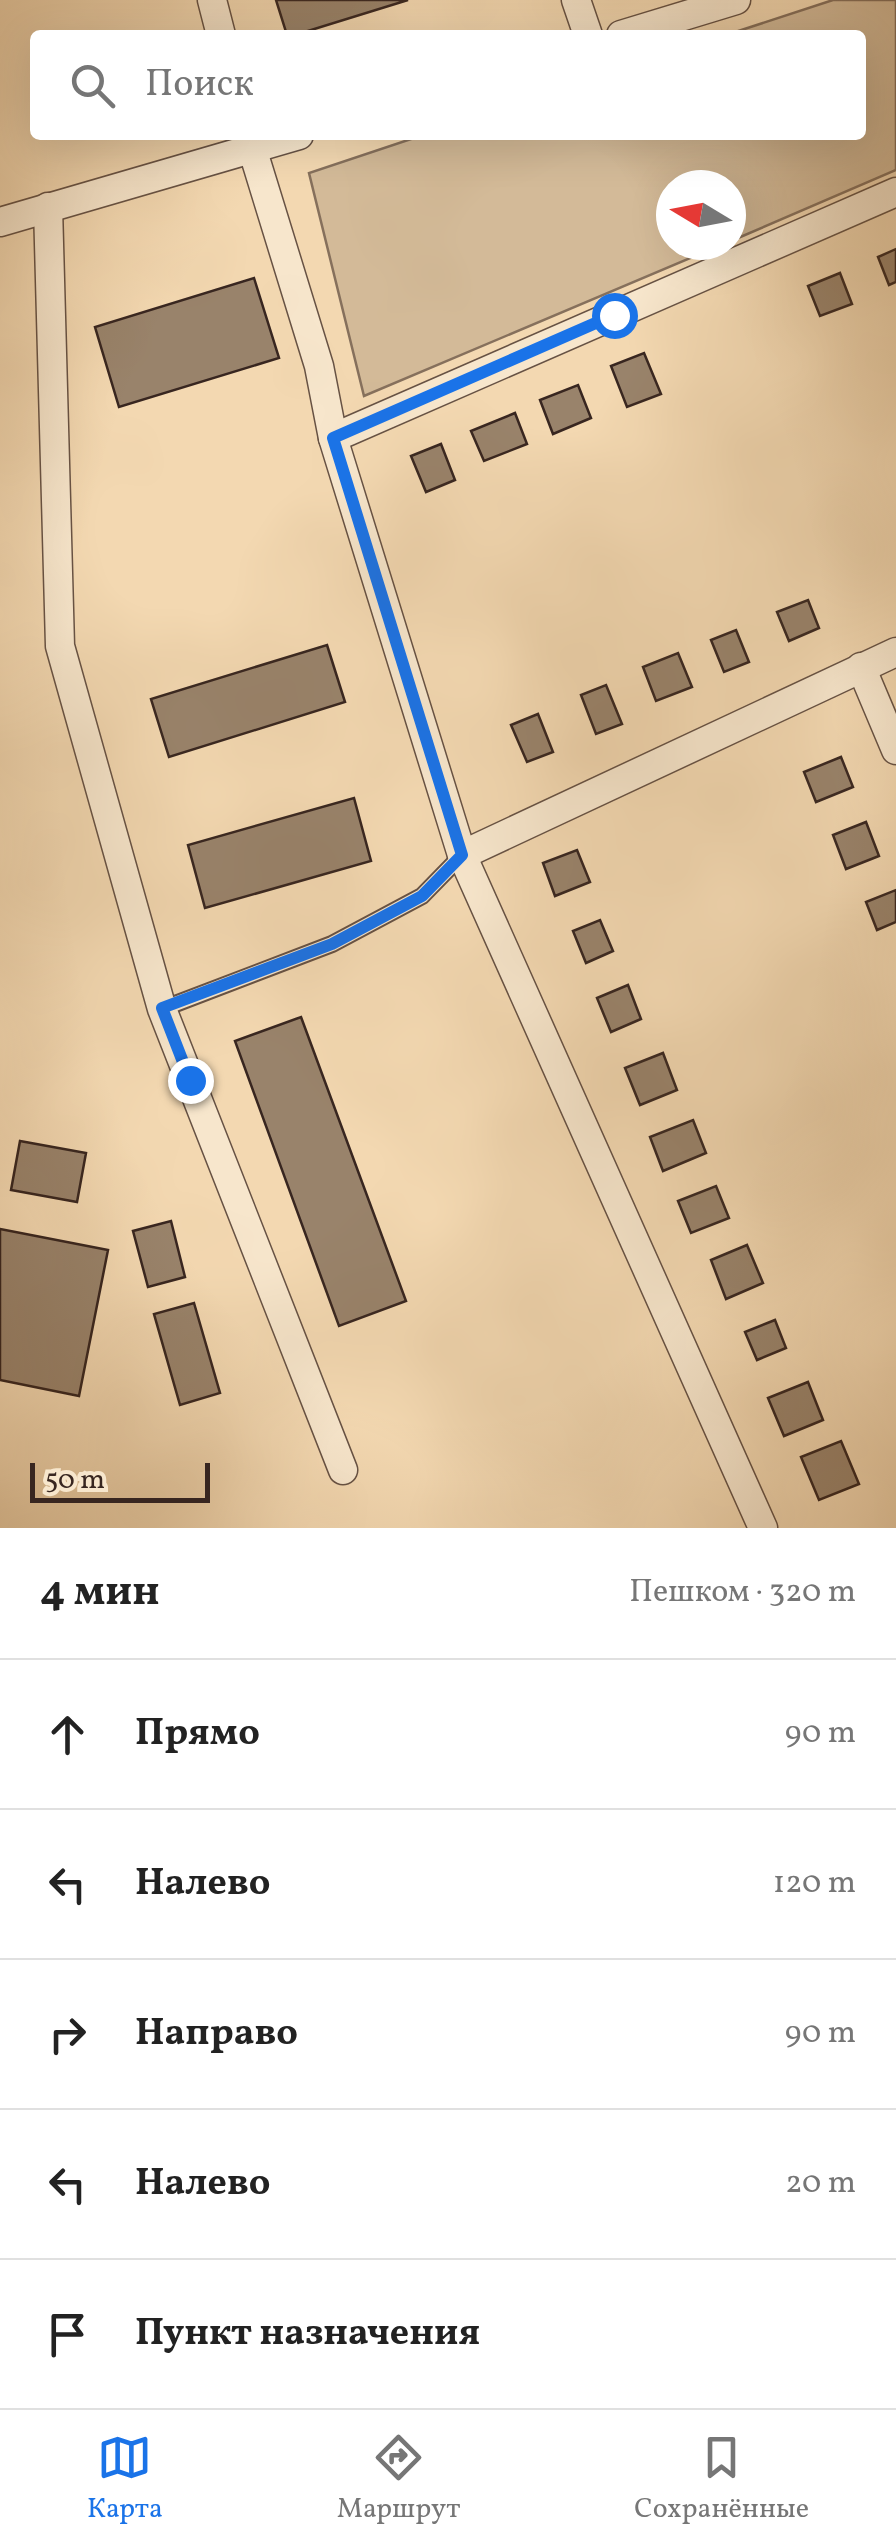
<!DOCTYPE html>
<html lang="ru">
<head>
<meta charset="utf-8">
<style>
  body { margin:0; font-family:Vollkorn,serif; background:#f6f6f6; color:#222 }
  .compass { position:absolute; left:656px; top:170px; width:90px; height:90px; border-radius:50%; background:#fff; box-shadow:0 10px 40px #0002; rotate:280deg }
  .scale { position:absolute; left:30px; bottom:25px; width:180px; box-sizing:border-box; padding-left:10px; border:5px solid #382620; border-top:0; font-size:28px; line-height:35px; white-space:nowrap; color:#382620; -webkit-text-stroke:8px #f7e6cc; paint-order:stroke }
  .stop { position:absolute; width:30px; height:30px; margin:-22px; border:8px solid #1a73e8; border-radius:50%; background:#fff }
  .stop.end { background:#1a73e8; border-color:#fff; box-shadow:0 2px 10px #0008 }
  .list { margin:0; padding:0; list-style:none }
  h2 { display:flex; justify-content:space-between; align-items:center; height:130px; margin:0; padding:0 40px; font-size:42px }
  h2 small { font-size:32px; font-weight:400; color:#767676 }
  .list li { display:grid; grid-template-columns:65px 1fr auto; gap:30px; align-items:center; box-sizing:border-box; height:150px; padding:0 40px; border-top:2px solid #e0e0e0 }
  .list b { display:block; font-size:38px; white-space:nowrap }
  .list em { font-size:32px; font-style:normal; color:#767676 }
  .icon { flex:none; width:55px; height:55px; fill:none; stroke:currentColor; stroke-width:2; stroke-linecap:round; stroke-linejoin:round }
  .map { position:relative; flex:none; width:896px; height:1528px; overflow:hidden }
  .search { position:absolute; background:#fff; box-shadow:0 10px 40px #0002; left:30px; right:30px; top:30px; height:110px; display:flex; align-items:center; gap:25px; box-sizing:border-box; padding:0 35px; border-radius:10px; color:#767676; font-size:38px }
  .sheet { height:880px; background:#fff }
  nav { display:flex; justify-content:space-around; align-items:center; box-sizing:border-box; height:140px; border-top:2px solid #e0e0e0; background:#fff; font-size:28px; color:#767676 }
  nav a { display:grid; justify-items:center; gap:5px }
  nav .on { color:#1a73e8 }
  .map>svg:first-child { display:block }
</style>
</head>
<body>
<div class="map">
<svg width="896" height="1528" viewBox="0 0 896 1528">
  <rect width="100%" height="100%" fill="#f3d8b1"/>
  <filter id="stains"><feTurbulence type="fractalNoise" baseFrequency=".002" numOctaves="4"/><feColorMatrix values="0 0 0 0 .2 0 0 0 0 .09 0 0 0 0 .02 0 0 0 .5 -.17"/></filter>
  <radialGradient id="worn" r=".72"><stop offset=".6" stop-color="#630" stop-opacity="0"/><stop offset="1" stop-color="#630" stop-opacity=".3"/></radialGradient>
  <polygon fill="#d3ba98" stroke="#86705c" stroke-width="2.5" points="833,0 896,0 896,170 731,241 731,185 671,185 671,245 721,245 364,396 309,173 423,135 861,135 861,35 726,35"/>
  <g fill="#99836b" stroke="#382620" stroke-width="2.5">
    <polygon points="276,0 408,0 295,35 287,35"/>
    <polygon points="896,249 896,282 889,285 878,257"/>
    <polygon points="840,273 852,304 820,316 808,286"/>
    <polygon points="254,278 279,358 119,407 95,327"/>
    <polygon points="644,353 661,394 627,407 611,366"/>
    <polygon points="578,385 591,418 553,434 540,400"/>
    <polygon points="515,413 527,444 484,461 471,431"/>
    <polygon points="441,444 455,480 426,492 411,456"/>
    <polygon points="808,600 819,628 789,641 777,612"/>
    <polygon points="736,630 749,662 724,672 711,640"/>
    <polygon points="327,645 345,702 169,757 151,699"/>
    <polygon points="678,653 692,687 656,701 643,667"/>
    <polygon points="606,685 622,724 596,734 581,695"/>
    <polygon points="538,714 553,752 527,762 511,725"/>
    <polygon points="841,757 853,787 816,802 804,772"/>
    <polygon points="354,798 371,861 205,908 188,845"/>
    <polygon points="866,822 879,856 846,869 833,835"/>
    <polygon points="577,850 590,882 555,896 543,863"/>
    <polygon points="896,890 896,922 877,930 866,902"/>
    <polygon points="600,920 613,951 586,963 573,931"/>
    <polygon points="628,985 641,1019 611,1032 597,998"/>
    <polygon points="301,1017 406,1301 339,1326 235,1041"/>
    <polygon points="663,1053 677,1090 640,1105 625,1068"/>
    <polygon points="693,1120 706,1153 663,1171 650,1137"/>
    <polygon points="20,1141 86,1153 77,1202 11,1190"/>
    <polygon points="716,1186 729,1218 691,1233 678,1201"/>
    <polygon points="171,1221 185,1277 148,1287 133,1231"/>
    <polygon points="0,1229 108,1250 79,1396 0,1380"/>
    <polygon points="747,1245 763,1283 726,1299 711,1260"/>
    <polygon points="194,1303 220,1393 180,1405 154,1314"/>
    <polygon points="775,1320 786,1348 757,1360 745,1332"/>
    <polygon points="808,1382 823,1420 784,1436 768,1398"/>
    <polygon points="841,1441 859,1484 819,1500 801,1457"/>
  </g>
  <g fill="none" stroke-linecap="round" stroke-linejoin="round">
    <g stroke="#675244" stroke-width="18">
      <polyline id="service" points="162,1009 332,944 422,896 462,855"/>
    </g>
    <g stroke="#675244" stroke-width="31">
      <g id="minor">
        <polyline points="212,0 221,35"/>
        <polyline points="576,0 588,35"/>
        <polyline points="621,35 736,0"/>
        <polyline points="248,135 319,366 333,438 462,855 763,1528"/>
        <polyline points="48,207 60,646 162,1009 343,1470"/>
        <polyline points="0,222 299,135"/>
        <polyline points="333,438 896,192"/>
        <polyline points="861,667 896,750"/>
        <polyline points="462,855 896,652"/>
      </g>
    </g>
    <use href="#service" stroke="#f7e6cc" stroke-width="14"/>
    <use href="#minor" stroke="#f7e6cc" stroke-width="28"/>
  </g>
  <g fill="none" stroke-linecap="round" stroke-linejoin="round">
    <polyline stroke="#1a73e8" stroke-width="12" points="190,1080 162,1008 332,944 422,896 462,855 333,438 614,315"/>
  </g>
  <rect width="100%" height="100%" filter="url(#stains)"/>
  <rect width="100%" height="100%" fill="url(#worn)"/>
</svg>
<svg class="compass" viewBox="-18 -18 36 36"><path d="M0-13l5 13h-10z" fill="#e53935"/><path d="M0 13l5-13h-10z" fill="#767676"/></svg>
<div class="scale">50 m</div>
<div class="stop" style="left:614px;top:315px"></div>
<div class="stop end" style="left:190px;top:1080px"></div>
<div class="search"><svg class="icon" aria-label="search" viewBox="0 0 24 24"><circle cx="10" cy="10" r="6"/><path d="M15 15l6 6"/></svg>Поиск</div>
</div>
<section class="sheet">
<h2>4 мин<small>Пешком · 320 m</small></h2>
<ul class="list">
<li><svg class="icon" aria-label="ahead" viewBox="0 0 24 24"><path d="M12 20V5M6 11l6-6 6 6"/></svg><div><b>Прямо</b></div><em>90 m</em></li>
<li><svg class="icon" aria-label="left" viewBox="0 0 24 24"><path d="M17 20v-9H6M10 6l-5 5 5 5"/></svg><div><b>Налево</b></div><em>120 m</em></li>
<li><svg class="icon" aria-label="right" viewBox="0 0 24 24"><path d="M7 20v-9h11M14 6l5 5-5 5"/></svg><div><b>Направо</b></div><em>90 m</em></li>
<li><svg class="icon" aria-label="left" viewBox="0 0 24 24"><path d="M17 20v-9H6M10 6l-5 5 5 5"/></svg><div><b>Налево</b></div><em>20 m</em></li>
<li><svg class="icon" aria-label="arrive" viewBox="0 0 24 24"><path d="M6 21V4h12l-3 4 3 4H6"/></svg><div><b>Пункт назначения</b></div></li>
</ul>
</section>
<nav>
<a class="on"><svg class="icon" aria-label="map" viewBox="0 0 24 24"><path d="M3 6l6-2 6 2 6-2v14l-6 2-6-2-6 2zM9 4v14M15 6v14"/></svg>Карта</a>
<a><svg class="icon" aria-label="directions" viewBox="0 0 24 24"><path d="M12 3l9 9-9 9-9-9zM9 14v-3h6M13 9l2 2-2 2"/></svg>Маршрут</a>
<a><svg class="icon" aria-label="saved" viewBox="0 0 24 24"><path d="M7 4h10v16l-5-4-5 4z"/></svg>Сохранённые</a>
</nav>
</body>
</html>
